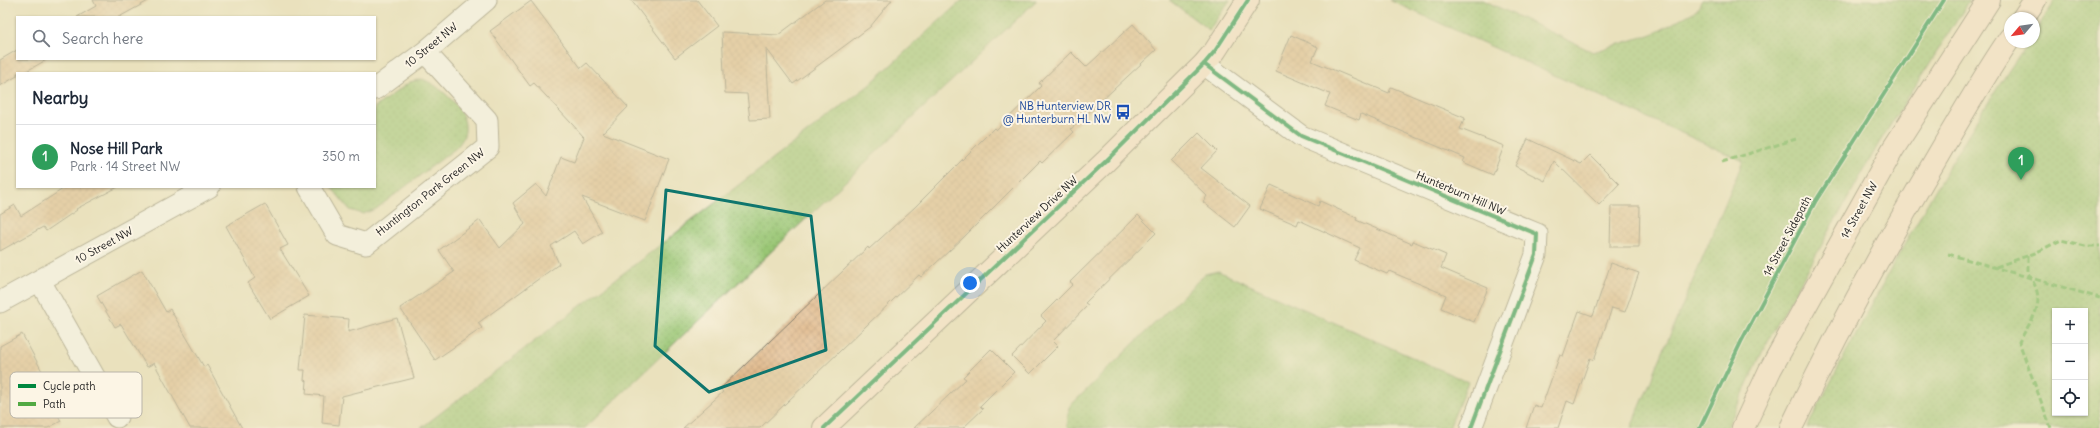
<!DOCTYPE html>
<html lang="en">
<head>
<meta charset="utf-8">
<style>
  body { margin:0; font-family:Delius,sans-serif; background:#f2f2f3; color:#1f2937 }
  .controls { position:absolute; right:12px; bottom:12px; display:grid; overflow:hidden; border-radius:0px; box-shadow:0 1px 3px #0004 }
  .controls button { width:36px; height:36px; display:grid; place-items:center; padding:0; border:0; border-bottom:1px solid #e0e1e3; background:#fff; color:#1f2937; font:20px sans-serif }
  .compass { position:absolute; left:2004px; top:12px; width:36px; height:36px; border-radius:50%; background:#fff; box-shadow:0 1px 3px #0004; rotate:241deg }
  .you { position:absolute; left:970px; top:283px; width:14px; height:14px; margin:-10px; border:3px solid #fff; border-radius:50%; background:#1a73e8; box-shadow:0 0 0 6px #1a73e833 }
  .badge { display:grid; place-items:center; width:26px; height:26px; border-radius:50%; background:#ea580c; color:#fff; font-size:13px; font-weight:700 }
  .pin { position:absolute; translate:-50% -33px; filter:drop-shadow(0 1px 2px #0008) }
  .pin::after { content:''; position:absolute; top:21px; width:14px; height:12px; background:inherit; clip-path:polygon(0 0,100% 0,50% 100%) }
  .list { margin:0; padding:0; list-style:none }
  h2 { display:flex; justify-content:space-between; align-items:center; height:52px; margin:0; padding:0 16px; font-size:17px }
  h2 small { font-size:13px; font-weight:400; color:#747a83 }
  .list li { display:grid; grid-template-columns:26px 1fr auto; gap:12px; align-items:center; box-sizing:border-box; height:64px; padding:0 16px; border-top:1px solid #e0e1e3 }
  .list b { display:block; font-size:15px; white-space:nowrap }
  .list p { margin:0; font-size:13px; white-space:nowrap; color:#747a83 }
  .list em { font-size:13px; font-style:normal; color:#747a83 }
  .icon { flex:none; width:22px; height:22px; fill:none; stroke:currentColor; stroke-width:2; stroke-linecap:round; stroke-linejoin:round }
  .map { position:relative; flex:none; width:2100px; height:428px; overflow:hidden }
  .search { position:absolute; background:#fff; box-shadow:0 1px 3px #0004; left:16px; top:16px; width:360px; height:44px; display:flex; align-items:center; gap:10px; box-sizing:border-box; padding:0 14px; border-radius:0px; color:#747a83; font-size:15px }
  .panel { position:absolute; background:#fff; box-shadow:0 1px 3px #0004; left:16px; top:72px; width:360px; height:116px; border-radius:0px }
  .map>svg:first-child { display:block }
</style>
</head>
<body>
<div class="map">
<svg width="2100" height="428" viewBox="0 0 2100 428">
  <defs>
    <pattern id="green-dots" width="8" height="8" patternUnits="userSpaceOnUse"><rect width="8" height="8" fill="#99c674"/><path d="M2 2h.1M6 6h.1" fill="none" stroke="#83aa64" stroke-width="1.8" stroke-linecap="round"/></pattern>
    <pattern id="building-cross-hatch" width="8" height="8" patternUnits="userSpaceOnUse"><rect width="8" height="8" fill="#e0b98c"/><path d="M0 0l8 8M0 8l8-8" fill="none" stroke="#c09e78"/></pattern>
  </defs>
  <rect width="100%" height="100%" fill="#fcf5e5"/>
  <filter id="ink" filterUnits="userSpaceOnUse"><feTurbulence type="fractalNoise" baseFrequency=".025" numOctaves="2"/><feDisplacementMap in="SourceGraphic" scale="8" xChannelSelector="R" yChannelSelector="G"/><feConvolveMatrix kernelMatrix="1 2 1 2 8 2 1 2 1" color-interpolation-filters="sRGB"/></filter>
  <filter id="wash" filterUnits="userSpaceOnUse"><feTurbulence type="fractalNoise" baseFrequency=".012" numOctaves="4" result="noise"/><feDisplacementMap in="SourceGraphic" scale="16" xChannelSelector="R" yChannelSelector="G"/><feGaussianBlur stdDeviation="0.9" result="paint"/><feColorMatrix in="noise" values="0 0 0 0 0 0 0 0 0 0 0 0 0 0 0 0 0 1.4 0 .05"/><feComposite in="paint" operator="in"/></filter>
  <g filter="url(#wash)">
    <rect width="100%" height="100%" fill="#eae1bd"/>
    <g fill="url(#green-dots)" stroke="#5a7148" fill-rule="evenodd">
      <polygon points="962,0 1037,0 585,428 421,428 868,86"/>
      <polygon points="1169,0 1230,0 1209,30"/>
      <polygon points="1389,0 1483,0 1593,52 1655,33 1697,10 1702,0 1970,0 1879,143 1765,346 1727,428 1631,428 1743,161"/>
      <path d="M 2056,0 L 2100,0 L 2100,428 L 1807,428 C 1875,296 1944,165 2028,42 L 2034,42 L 2034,33 ZM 2055,311 L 2085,311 L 2085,413 L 2055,413 Z"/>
      <path d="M 422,79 C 438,84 464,108 465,125 C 466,135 462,141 456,148 L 376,209 L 363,214 L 350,210 L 331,187 L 375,187 L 375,107 L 410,82 Z"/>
      <polygon points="1218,271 1468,382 1449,428 1069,428 1067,426 1069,407 1205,274"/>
    </g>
    <g id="blocks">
      <g fill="url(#building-cross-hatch)">
        <polygon points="93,0 150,0 119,17 77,17 96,6"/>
        <polygon points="631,0 697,0 717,26 675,58"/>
        <polygon points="825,0 892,0 870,27 793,84 766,48 770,119 750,120 747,94 725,93 722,32 778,35"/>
        <polygon points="531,1 581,68 587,63 628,107 603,133 669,159 645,221 582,197 602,232 583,244 574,231 551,246 559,264 478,323 482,328 435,360 400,308 454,272 439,250 480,220 500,248 525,224 513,203 536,184 546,196 561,157 574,162 584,137 534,83 530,86 490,31"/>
        <polygon points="1133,24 1156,50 1071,129 1074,132 1042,163 1040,161 963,238 921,277 919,275 760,428 683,428 723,392 720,389 868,247 869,249 915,207 994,128 996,130 1041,86 1039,83 1071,52 1086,67"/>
        <polygon points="1291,35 1318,47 1312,61 1389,93 1391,87 1465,118 1460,129 1504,146 1493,175 1463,162 1465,158 1361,114 1359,120 1325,106 1330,94 1276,71"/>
        <polygon points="17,50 17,59 48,59 23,73 17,73 17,76 0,86 0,60"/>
        <polygon points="1199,133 1217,151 1201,168 1250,206 1235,227 1203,202 1207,196 1171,161"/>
        <polygon points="1528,139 1581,164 1590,155 1619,184 1599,205 1554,161 1545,181 1515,166"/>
        <polygon points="1271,185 1318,206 1320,201 1357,218 1356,220 1412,244 1413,241 1446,255 1441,268 1488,288 1474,322 1441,308 1446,295 1389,271 1387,274 1354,260 1360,248 1299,220 1297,225 1260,209"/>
        <polygon points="66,187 118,187 76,209 77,210 46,231 43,227 0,251 0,214 15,205 21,216"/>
        <polygon points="265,204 288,245 280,249 309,296 270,319 248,283 255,278 226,226"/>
        <polygon points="1611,206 1640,206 1639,247 1610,247"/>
        <polygon points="1138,215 1156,233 1085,303 1088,305 1053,341 1058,346 1030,374 1012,356 1046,321 1041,316 1073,284 1070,282"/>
        <polygon points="1611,263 1639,273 1625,312 1612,308 1594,360 1590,358 1574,404 1567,401 1558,428 1526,428 1534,405 1541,408 1560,355 1563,356 1579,311 1593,316"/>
        <polygon points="142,270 166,312 170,309 204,367 207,365 242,428 190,428 154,363 147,367 121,324 115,327 97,296"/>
        <polygon points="305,315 349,319 348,332 397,318 414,378 342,396 339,425 322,423 324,396 306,394 307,381 304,380 305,370 300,370"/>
        <polygon points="22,334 43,373 38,376 61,421 48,428 0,428 0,346"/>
        <polygon points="991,349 1014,372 980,406 983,409 963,428 914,428 966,379 963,377"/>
      </g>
    </g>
  </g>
  <g filter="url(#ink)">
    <use href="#blocks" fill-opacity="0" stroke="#837e6c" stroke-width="1"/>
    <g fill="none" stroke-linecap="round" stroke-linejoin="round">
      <g stroke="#837e6c" stroke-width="23">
        <g id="street">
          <polyline points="1204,64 1301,136 1537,234 1536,255 1471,428"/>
          <polyline points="375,89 425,52 486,0"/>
          <polyline points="309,187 337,235 366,244 488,147 487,120 425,52"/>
          <polyline points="40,281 117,417"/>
          <polyline points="0,302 209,187"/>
        </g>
      </g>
      <g stroke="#837e6c" stroke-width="24">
        <g id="secondary">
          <polyline points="2023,18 2035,0"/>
          <polyline points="824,428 1105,162 1204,64 1215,51 1248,0"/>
          <polyline points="1743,428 1770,370 1893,149 1989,0"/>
          <path d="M 1791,428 C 1834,338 1882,250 1933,164 C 1958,121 1982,79 2010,38"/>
        </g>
      </g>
      <use href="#street" stroke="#fff" stroke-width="21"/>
      <use href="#secondary" stroke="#fde4d1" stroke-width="22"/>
      <g stroke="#52a943" stroke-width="3" stroke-dasharray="6 3" stroke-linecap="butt">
        <polyline points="1722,162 1796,139"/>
        <path d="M 1948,254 L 2031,278 C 2047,304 2032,318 2019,342 L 2051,428"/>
        <polyline points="2028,256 2028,273 2031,278 2100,298"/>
        <polyline points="1996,267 2035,253 2061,240 2085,246 2100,246"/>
      </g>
      <g stroke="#fcf5e5" stroke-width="6">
        <g id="cycleway">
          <polyline points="1204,64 1301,136 1537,234 1536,255 1471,428"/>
          <polyline points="824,428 1105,162 1204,64 1215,51 1248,0"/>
          <polyline points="1700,428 1742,340 1815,202 1944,0"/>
        </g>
      </g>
      <use href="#cycleway" stroke="#00873e" stroke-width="4"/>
    </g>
  </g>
  <path d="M0 0H2100V428H0ZM 666,190 L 811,216 L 826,350 L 709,392 L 655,346 Z" fill="#eae1bd" fill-opacity=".55" fill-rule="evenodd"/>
  <path fill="none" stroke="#0f766e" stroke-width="3" stroke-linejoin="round" d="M 666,190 L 811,216 L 826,350 L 709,392 L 655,346 Z"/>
  <defs>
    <g id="bus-bare" transform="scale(1.2)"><path d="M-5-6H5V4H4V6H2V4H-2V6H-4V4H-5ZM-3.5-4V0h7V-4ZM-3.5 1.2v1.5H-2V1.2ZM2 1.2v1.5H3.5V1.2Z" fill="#1a4fb4" stroke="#fcf5e5" stroke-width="2.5" paint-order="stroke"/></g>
  </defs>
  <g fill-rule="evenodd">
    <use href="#bus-bare" x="1123" y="112"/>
  </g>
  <g text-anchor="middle" stroke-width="4" stroke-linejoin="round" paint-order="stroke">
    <g font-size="11" fill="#1c1c1c" stroke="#fcf5e5">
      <text transform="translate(431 45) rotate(-39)" y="4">10 Street NW</text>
      <text transform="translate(430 192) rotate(-38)" y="4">Huntington Park Green NW</text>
      <text transform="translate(1461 193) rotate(23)" y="4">Hunterburn Hill NW</text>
      <text transform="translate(1859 210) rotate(-61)" y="4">14 Street NW</text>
      <text transform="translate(1037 214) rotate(-43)" y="4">Hunterview Drive NW</text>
      <text transform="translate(1787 236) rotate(-62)" y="4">14 Street Sidepath</text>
      <text transform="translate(104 245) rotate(-29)" y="4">10 Street NW</text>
    </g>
    <g font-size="11" fill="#164399" stroke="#fcf5e5" text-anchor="end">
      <text x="1111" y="110">NB Hunterview DR<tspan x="1111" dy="13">@ Hunterburn HL NW</tspan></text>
    </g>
  </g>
  <rect x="10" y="372" width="132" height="46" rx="6" fill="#fcf5e5" stroke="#b9b4a9" stroke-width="1"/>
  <rect x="18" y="384" width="18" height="4" fill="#00873e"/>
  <rect x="18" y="402" width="18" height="4" fill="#52a943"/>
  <g font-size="11" fill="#1c1c1c">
    <text x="43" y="390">Cycle path</text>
    <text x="43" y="408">Path</text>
  </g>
</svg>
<div class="controls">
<button>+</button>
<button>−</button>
<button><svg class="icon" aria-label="locate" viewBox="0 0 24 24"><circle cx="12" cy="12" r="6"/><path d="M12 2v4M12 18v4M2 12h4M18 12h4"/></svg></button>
</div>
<svg class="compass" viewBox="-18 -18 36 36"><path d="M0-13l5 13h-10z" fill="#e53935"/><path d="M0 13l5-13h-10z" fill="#747a83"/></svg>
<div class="you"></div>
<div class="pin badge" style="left:2021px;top:180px;background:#2e9e5b">1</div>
<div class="search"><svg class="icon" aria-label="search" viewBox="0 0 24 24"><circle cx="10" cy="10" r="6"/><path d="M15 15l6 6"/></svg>Search here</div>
<section class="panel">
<h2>Nearby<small></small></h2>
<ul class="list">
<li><span class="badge" style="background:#2e9e5b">1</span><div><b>Nose Hill Park</b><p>Park · 14 Street NW</p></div><em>350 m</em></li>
</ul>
</section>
</div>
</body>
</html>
